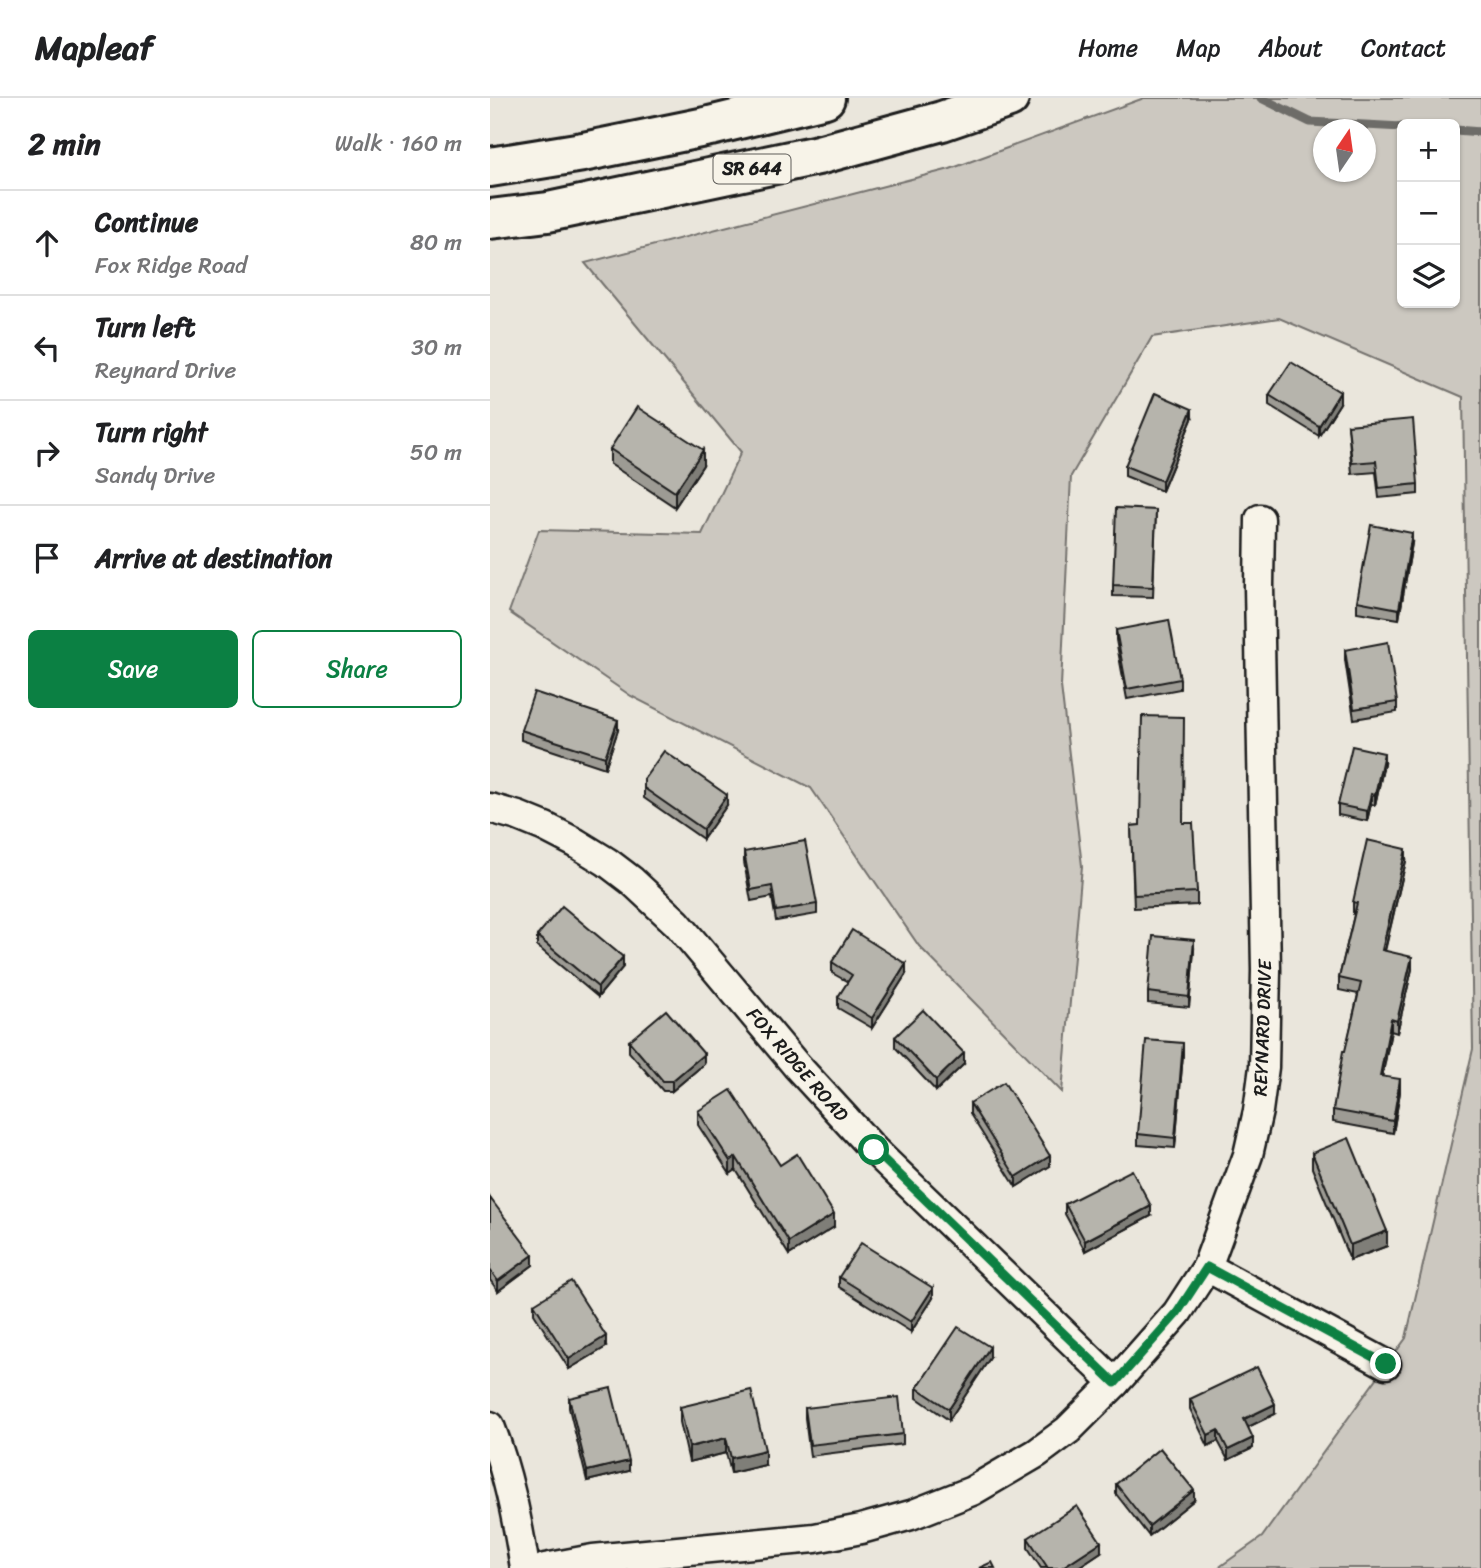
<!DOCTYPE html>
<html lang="en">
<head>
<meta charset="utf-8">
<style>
  body { margin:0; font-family:Sriracha,sans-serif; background:#f2f2f2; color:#202124 }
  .controls { position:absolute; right:21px; top:21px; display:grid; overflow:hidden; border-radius:10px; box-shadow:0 2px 5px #0004 }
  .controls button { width:63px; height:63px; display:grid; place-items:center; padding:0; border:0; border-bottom:2px solid #e0e0e0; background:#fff; color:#202124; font:35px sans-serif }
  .compass { position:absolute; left:823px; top:21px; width:63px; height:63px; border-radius:50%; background:#fff; box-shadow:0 2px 5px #0004; rotate:13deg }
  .stop { position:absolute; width:21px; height:21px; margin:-16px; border:5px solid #0b8043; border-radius:50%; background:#fff }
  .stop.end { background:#0b8043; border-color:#fff; box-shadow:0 2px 7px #0008 }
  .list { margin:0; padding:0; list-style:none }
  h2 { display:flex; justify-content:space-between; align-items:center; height:91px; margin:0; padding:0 28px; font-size:30px }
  h2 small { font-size:23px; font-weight:400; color:#757577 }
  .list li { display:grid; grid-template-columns:46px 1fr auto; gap:21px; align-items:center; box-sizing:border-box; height:105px; padding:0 28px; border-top:2px solid #e0e0e0 }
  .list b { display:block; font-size:26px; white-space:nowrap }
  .list p { margin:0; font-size:23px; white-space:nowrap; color:#757577 }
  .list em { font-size:23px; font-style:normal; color:#757577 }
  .actions { display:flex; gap:14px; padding:21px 28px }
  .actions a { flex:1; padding:16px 0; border:2px solid #0b8043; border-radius:10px; text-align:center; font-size:24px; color:#0b8043 }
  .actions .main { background:#0b8043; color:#fff }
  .icon { flex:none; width:38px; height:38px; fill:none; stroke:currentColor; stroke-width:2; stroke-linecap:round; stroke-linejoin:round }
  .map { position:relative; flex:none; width:991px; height:1470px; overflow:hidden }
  header { display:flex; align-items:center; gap:42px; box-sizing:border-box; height:98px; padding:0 35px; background:#fff; border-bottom:2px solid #e0e0e0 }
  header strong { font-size:33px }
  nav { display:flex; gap:38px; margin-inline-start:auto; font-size:24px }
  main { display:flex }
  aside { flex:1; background:#fff }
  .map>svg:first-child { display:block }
</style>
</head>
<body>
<header>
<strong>Mapleaf</strong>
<nav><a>Home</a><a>Map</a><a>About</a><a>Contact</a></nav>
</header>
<main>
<aside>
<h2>2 min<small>Walk · 160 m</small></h2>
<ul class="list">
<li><svg class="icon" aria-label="ahead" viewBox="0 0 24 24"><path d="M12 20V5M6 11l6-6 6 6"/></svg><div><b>Continue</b><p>Fox Ridge Road</p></div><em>80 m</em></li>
<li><svg class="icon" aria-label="left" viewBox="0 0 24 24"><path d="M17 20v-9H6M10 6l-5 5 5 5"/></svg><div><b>Turn left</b><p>Reynard Drive</p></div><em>30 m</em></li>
<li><svg class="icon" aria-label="right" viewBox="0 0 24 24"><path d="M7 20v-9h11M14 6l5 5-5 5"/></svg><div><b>Turn right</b><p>Sandy Drive</p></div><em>50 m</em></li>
<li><svg class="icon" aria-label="arrive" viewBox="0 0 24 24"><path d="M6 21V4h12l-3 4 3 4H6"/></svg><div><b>Arrive at destination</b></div></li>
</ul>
<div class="actions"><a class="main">Save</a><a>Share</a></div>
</aside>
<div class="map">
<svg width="991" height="1470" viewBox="0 0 991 1470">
  <rect width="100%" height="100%" fill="#eae6dc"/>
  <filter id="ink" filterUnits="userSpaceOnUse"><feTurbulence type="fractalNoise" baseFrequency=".0143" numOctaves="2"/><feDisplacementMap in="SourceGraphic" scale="14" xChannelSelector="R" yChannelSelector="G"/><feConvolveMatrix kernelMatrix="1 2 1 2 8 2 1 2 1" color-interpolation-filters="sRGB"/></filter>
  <g filter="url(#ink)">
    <path fill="#ccc8c0" stroke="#74726e" stroke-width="2" fill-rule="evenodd" d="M 654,0 L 991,0 L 991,1470 L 728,1470 L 772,1439 L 916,1240 L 983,951 L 973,299 L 789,220 L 662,239 L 581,378 L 571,588 L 592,768 L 572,994 L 429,848 L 321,690 L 141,598 L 19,514 L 49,432 L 212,436 L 251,354 L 95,165 L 460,71 ZM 912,26 L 965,26 L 965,205 L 912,205 ZM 834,32 L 876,32 L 876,74 L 834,74 Z"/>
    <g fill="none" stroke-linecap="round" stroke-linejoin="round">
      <g stroke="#6d6c68" stroke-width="9">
        <polyline points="771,0 820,24 912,29"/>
        <polyline points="965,32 991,34"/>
      </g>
      <g stroke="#1c1c1c" stroke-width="33">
        <g id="minor">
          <polyline points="0,710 28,718 55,729 86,745 117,764 142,783 187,825 306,967 384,1052 625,1285"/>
          <polyline points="717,1169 896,1266"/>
          <path d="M 0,1328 C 18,1374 27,1421 35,1470"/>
          <polyline points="55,1470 103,1461 325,1440 371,1431 421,1417 482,1393 547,1355 578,1332 625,1285 687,1215 717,1169 758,1057 768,1013 774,969 776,872 769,488 770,421"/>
        </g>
      </g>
      <g stroke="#1c1c1c" stroke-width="44">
        <g id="primary">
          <polyline points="0,69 93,54 220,28 335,0"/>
          <polyline points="0,121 58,114 328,57 452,23 519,0"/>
        </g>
      </g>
      <use href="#minor" stroke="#f7f3e8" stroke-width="28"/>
      <use href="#primary" stroke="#f7f3e8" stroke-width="38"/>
    </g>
    <g fill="#9d9b94" stroke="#1c1c1c" stroke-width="2">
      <polygon points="779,297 850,305 829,338 779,307"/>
      <polygon points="702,321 672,393 635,378 635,368"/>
      <polygon points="858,327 928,386 928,396 889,400 886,374 862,376"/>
      <polygon points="120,351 213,367 185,409 120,366"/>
      <polygon points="666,412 663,499 623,498 623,487"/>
      <polygon points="922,445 909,521 867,514 867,503"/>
      <polygon points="626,532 690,581 690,591 637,601 626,542"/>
      <polygon points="855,552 907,604 907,614 864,621 855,562"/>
      <polygon points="31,632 128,632 115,670 31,642"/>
      <polygon points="894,666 885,707 881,706 877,723 848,717 848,707"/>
      <polygon points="154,681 237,707 213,741 154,700"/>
      <polygon points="693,725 707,794 707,807 644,810 641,728"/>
      <polygon points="254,754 327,806 327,816 286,823 282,799 261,803 254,764"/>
      <polygon points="916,763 895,853 922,871 907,935 901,933 892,979 910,994 903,1035 843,1024 843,1012 868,896 849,892 849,880 864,817 863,816 863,804"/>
      <polygon points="47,838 133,869 108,899 47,848"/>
      <polygon points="704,852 699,909 658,905 658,894"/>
      <polygon points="342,864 416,876 382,930 348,910 348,899 358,884 342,875"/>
      <polygon points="405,939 474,966 446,993 405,949"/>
      <polygon points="139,943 214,966 182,993 173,993 139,954"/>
      <polygon points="693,956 685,1050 648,1047 648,1036"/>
      <polygon points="480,1005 560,1068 526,1089 480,1016"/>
      <polygon points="208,1013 290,1067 344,1129 299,1157 246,1072 240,1076 208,1027"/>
      <polygon points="822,1055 897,1148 860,1162 822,1070"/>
      <polygon points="0,1100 43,1167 8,1193 0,1182"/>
      <polygon points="575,1106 661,1118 595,1153 575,1116"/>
      <polygon points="349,1179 443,1200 421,1234 349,1189"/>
      <polygon points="44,1206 116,1249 79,1271 44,1216"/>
      <polygon points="500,1260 459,1322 427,1300 427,1290"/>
      <polygon points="79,1300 139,1373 97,1383 79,1310"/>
      <polygon points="700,1301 785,1316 758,1329 763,1350 738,1362 728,1343 718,1348 700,1311"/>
      <polygon points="190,1309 275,1367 241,1375 236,1355 199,1364 190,1324"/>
      <polygon points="315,1310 413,1336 413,1346 320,1358 315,1320"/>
      <polygon points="626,1386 704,1402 659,1438 626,1396"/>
      <polygon points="538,1440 611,1454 587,1470 551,1470 538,1450"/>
    </g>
    <g fill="#7f7e78" stroke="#1c1c1c" stroke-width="2">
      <polygon points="850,294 850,305 829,338 829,328"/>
      <polygon points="702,311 702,321 672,393 672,383"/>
      <polygon points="213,352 213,367 185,409 185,394"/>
      <polygon points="922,435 922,445 909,521 909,511"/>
      <polygon points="128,622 128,632 115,670 115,659"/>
      <polygon points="894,655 894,666 885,707 885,697"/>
      <polygon points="881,696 881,706 877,723 877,713"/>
      <polygon points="237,697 237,707 213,741 213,731"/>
      <polygon points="916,751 916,763 892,864 892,852"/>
      <polygon points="704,842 704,852 699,909 699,899"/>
      <polygon points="133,859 133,869 108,899 108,889"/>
      <polygon points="922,859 922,871 907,935 907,923"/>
      <polygon points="416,866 416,876 382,930 382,920"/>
      <polygon points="901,921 901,933 890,990 890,978"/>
      <polygon points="693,945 693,956 685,1050 685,1040"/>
      <polygon points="474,955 474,966 446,993 446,982"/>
      <polygon points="214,956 214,966 182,993 182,983"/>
      <polygon points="910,981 910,994 903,1035 903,1023"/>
      <polygon points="560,1058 560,1068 526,1089 526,1079"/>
      <polygon points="246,1059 246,1072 240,1076 240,1063"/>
      <polygon points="661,1108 661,1118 595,1153 595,1143"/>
      <polygon points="344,1116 344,1129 299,1157 299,1144"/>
      <polygon points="897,1133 897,1148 860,1162 860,1147"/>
      <polygon points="43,1157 43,1167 8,1193 8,1183"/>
      <polygon points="443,1190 443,1200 421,1234 421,1224"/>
      <polygon points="116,1238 116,1249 79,1271 79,1261"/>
      <polygon points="500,1249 500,1260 459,1322 459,1311"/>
      <polygon points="785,1306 785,1316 754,1331 754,1321"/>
      <polygon points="728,1332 728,1343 718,1348 718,1337"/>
      <polygon points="236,1340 236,1355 199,1364 199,1349"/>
      <polygon points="763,1340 763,1350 738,1362 738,1352"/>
      <polygon points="275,1352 275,1367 241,1375 241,1360"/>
      <polygon points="139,1363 139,1373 97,1383 97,1373"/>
      <polygon points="704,1392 704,1402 659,1438 659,1428"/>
      <polygon points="611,1444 611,1454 587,1470 571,1470"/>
    </g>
    <g fill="#b6b4ac" stroke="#1c1c1c" stroke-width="2">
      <polygon points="801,264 850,294 829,328 779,297"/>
      <polygon points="665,295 702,311 672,383 635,368"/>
      <polygon points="147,309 213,352 185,394 120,351"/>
      <polygon points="923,321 928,386 889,390 886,363 862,365 858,327"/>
      <polygon points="626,410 666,412 663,489 623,487"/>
      <polygon points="881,427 922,435 909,511 867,503"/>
      <polygon points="679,522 690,581 637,591 626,532"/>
      <polygon points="898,544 907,604 864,611 855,552"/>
      <polygon points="44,594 128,622 115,659 31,632"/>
      <polygon points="652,618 694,619 693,725 703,725 707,794 644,797 641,728 650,727"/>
      <polygon points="862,648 894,655 885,697 881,696 877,713 848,707"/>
      <polygon points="174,653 237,697 213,731 154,690 154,681"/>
      <polygon points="877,742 916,751 892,852 922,859 907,923 901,921 890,978 910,981 903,1023 843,1012 853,953 855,953 871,885 849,880 867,805 863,804"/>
      <polygon points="315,743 327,806 286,813 282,788 261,792 254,754"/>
      <polygon points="72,808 133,859 108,889 47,838"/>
      <polygon points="362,832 416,866 382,920 348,899 362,877 342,864"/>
      <polygon points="663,838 704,842 699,899 658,894"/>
      <polygon points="176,912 214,956 182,983 173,983 139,943"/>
      <polygon points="433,912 474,955 446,982 405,939"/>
      <polygon points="656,942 693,945 685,1040 648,1036"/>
      <polygon points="514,984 560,1058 526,1079 480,1005"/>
      <polygon points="241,992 290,1067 307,1056 344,1116 299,1144 246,1059 240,1063 208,1013"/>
      <polygon points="859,1040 897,1133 860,1147 822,1055"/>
      <polygon points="642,1072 661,1108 595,1143 575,1106"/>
      <polygon points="0,1100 43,1157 8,1183 0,1172"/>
      <polygon points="371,1145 443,1190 421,1224 349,1179"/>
      <polygon points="81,1183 116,1238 79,1261 44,1206"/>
      <polygon points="468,1229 500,1249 459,1311 427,1290"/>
      <polygon points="767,1269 785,1306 754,1321 763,1340 738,1352 728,1332 718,1337 700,1301"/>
      <polygon points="121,1290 139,1363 97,1373 79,1300"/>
      <polygon points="261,1292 275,1352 241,1360 236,1340 199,1349 190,1309"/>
      <polygon points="409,1299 413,1336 320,1347 315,1310"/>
      <polygon points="670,1350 704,1392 659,1428 626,1386"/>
      <polygon points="587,1408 611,1444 571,1470 558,1470 538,1440"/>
      <polygon points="502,1464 505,1470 489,1470"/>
    </g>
  </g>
  <g fill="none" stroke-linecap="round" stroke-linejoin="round" filter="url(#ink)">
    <polyline stroke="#0b8043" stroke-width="9" points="384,1052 625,1285 687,1215 717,1169 896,1266"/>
  </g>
  <g text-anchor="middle" stroke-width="5" stroke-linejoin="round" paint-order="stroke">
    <rect fill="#f7f3e8" stroke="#5e5c59" stroke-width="2" x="223.5" y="56.5" width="77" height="29" rx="5"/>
    <g font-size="18" font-weight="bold" fill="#1c1c1c">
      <text x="262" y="77">SR 644</text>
    </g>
    <g font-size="19" fill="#1c1c1c" stroke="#f7f3e8">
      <text transform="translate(772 930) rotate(-88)" y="7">REYNARD DRIVE</text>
      <text transform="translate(308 966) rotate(49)" y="7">FOX RIDGE ROAD</text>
    </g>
  </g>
</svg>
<div class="controls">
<button>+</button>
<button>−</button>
<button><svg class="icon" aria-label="layers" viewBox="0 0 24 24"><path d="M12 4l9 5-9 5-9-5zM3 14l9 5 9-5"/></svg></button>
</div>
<svg class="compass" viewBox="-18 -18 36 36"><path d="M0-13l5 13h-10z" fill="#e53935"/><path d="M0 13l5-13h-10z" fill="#757577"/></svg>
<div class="stop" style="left:384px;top:1052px"></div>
<div class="stop end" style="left:896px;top:1266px"></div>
</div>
</main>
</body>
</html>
